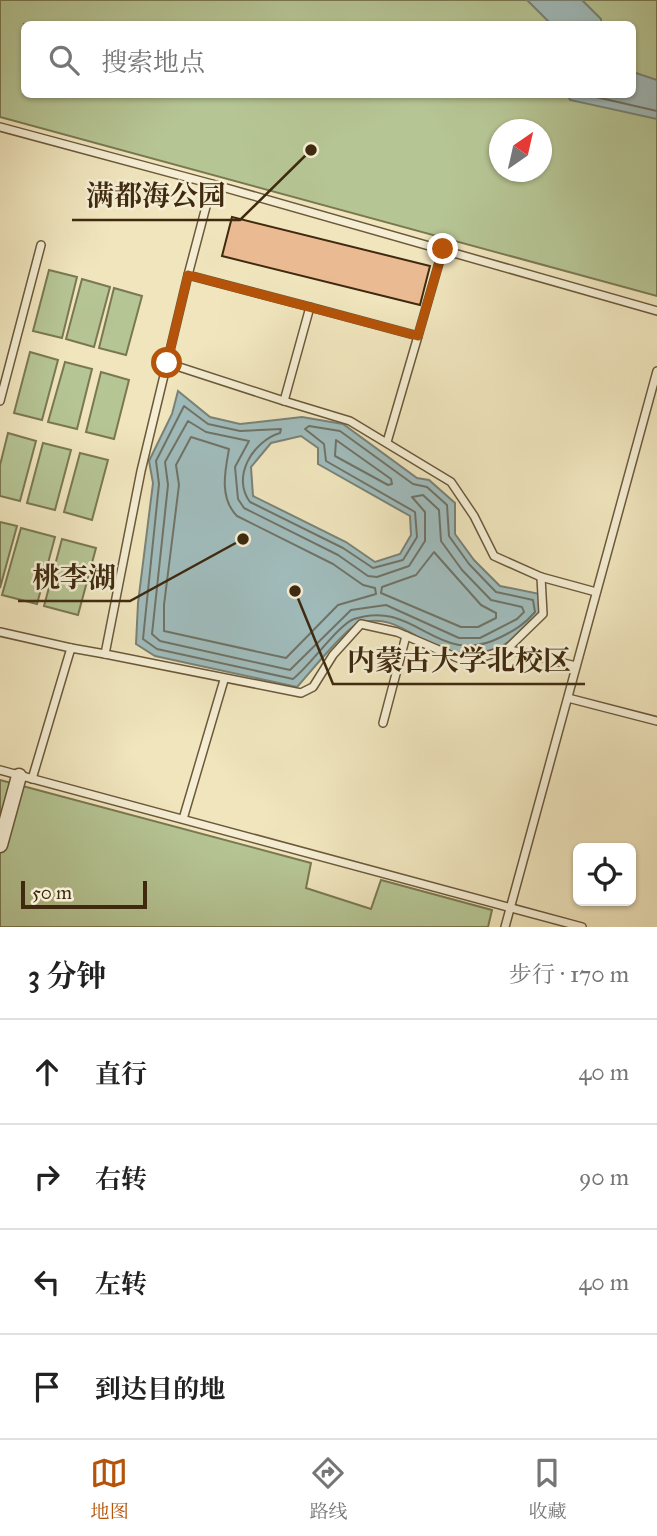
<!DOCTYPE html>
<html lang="zh">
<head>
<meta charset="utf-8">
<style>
  body { margin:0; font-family:"IM FELL Great Primer","Noto Serif SC",serif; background:#f6f6f6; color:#222 }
  .controls { position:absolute; right:21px; bottom:21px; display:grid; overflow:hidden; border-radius:10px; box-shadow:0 2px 5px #0004 }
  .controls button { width:63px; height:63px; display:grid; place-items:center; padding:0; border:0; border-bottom:2px solid #e0e0e0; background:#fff; color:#222; font:35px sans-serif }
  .compass { position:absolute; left:489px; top:119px; width:63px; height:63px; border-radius:50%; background:#fff; box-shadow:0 2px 5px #0004; rotate:34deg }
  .scale { position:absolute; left:21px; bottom:18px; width:126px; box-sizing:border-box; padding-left:7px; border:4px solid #3f2a0f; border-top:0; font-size:19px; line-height:24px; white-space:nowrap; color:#3f2a0f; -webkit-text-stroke:5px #f5eed4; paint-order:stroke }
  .stop { position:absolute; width:21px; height:21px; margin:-16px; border:5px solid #b45309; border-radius:50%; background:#fff }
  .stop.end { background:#b45309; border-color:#fff; box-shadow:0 2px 7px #0008 }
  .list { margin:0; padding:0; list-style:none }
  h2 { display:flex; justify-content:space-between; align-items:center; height:91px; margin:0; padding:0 28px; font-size:30px }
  h2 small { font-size:23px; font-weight:400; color:#767676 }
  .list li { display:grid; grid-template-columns:46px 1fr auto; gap:21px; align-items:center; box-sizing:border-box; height:105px; padding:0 28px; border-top:2px solid #e0e0e0 }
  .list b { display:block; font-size:26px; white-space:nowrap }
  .list em { font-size:23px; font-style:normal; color:#767676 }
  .icon { flex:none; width:38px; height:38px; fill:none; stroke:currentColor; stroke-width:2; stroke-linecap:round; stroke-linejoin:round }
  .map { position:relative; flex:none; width:657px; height:927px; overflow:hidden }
  .search { position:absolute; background:#fff; box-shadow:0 2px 5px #0004; left:21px; right:21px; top:21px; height:77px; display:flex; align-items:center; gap:18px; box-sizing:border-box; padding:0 24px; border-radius:10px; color:#767676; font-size:26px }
  .sheet { height:511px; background:#fff }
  nav { display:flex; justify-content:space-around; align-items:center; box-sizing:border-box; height:98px; border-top:2px solid #e0e0e0; background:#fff; font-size:19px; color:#767676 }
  nav a { display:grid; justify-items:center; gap:4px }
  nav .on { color:#b45309 }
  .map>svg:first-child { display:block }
</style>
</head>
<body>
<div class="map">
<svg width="657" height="927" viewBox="0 0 657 927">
  <rect width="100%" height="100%" fill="#f0e5bd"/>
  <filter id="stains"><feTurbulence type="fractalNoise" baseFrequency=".00286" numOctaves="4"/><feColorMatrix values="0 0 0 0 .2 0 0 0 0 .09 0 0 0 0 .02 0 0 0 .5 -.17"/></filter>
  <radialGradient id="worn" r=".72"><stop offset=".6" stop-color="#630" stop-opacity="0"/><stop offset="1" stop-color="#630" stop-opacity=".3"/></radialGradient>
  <g fill="#b6c594" stroke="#7a7852" stroke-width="2" fill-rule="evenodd">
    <path d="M 0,0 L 657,0 L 657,296 L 0,117 ZM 24,24 L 632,24 L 632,94 L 24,94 ZM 500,130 L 542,130 L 542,172 L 500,172 Z"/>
    <polygon points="49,270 77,277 62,338 33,331"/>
    <polygon points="82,279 110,287 94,347 66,339"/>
    <polygon points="114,288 142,296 126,355 99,348"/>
    <polygon points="30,352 58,360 42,420 14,413"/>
    <polygon points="65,362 92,369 77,429 48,422"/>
    <polygon points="101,372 129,380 114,439 86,432"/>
    <polygon points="8,433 36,441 20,501 0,496 0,465"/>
    <polygon points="43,443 71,450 55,510 27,503"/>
    <polygon points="80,453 108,460 92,520 64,512"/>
    <polygon points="0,522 17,526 0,588"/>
    <polygon points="21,528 55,537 37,604 2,595"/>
    <polygon points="62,539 96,548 78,615 44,606"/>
    <polygon points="0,780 311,863 306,888 371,909 381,880 492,910 488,927 0,927"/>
  </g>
  <g fill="#a0bcbc" stroke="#798277" stroke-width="2" fill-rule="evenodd">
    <polygon points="527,0 582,0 601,19 601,24 551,24"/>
    <polygon points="633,72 657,80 657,119 570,100 568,95 632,94"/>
    <path d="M 178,391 L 210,417 L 240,424 L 302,417 L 343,424 L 417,478 L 429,480 L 455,503 L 455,534 L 474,560 L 500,586 L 540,594 L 543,614 C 522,637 488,660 455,654 C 421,647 394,608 356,625 C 343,631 309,674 297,687 L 155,656 L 136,644 L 138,603 L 153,483 L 149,461 L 172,414 ZM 301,436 L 318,448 L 318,464 L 410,516 L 411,535 L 400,554 L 375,562 L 346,542 L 253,496 L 251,467 L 271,443 Z"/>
  </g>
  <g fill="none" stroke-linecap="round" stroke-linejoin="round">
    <g stroke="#707366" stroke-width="2">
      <polyline points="583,94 657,111"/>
      <path d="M 184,406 L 208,424 L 240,431 L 281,429 L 280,433 C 253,441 231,477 250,502 L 343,548 L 373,568 L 403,560 L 417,537 L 415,512 L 326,461 L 324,444 L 305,429 L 309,426 L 340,431 L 413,484 L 427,487 L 447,505 L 449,536 L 469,564 L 496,592 L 533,600 L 535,612 C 525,624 515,630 501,637 C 437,670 416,598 354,619 C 339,624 309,667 293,679 L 157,649 L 143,639 L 159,484 L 156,461 Z"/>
      <polygon points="188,421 206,432 249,441 235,467 238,499 244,508 338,555 368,576 377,577 409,566 425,541 425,512 412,497 423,495 439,510 441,541 462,570 491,600 522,607 524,612 517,619 480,638 459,638 386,605 351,610 290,670 160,641 152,634 168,485 165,462"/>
      <path d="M 191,437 L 229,449 C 225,471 219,498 237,516 L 333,564 L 363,585 L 375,588 L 376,594 L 338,605 L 286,658 L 164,631 L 164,605 L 179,485 L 176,465 Z"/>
      <polygon points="336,440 391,479 392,484 388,485 335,456"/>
      <polygon points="434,552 481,605 496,613 496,618 478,627 461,627 381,593 382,587 416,575"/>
    </g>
  </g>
  <polygon fill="#eaba93" stroke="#3f2a0f" stroke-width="2" points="232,217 430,266 420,305 222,256"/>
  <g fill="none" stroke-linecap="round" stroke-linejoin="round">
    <g stroke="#6b593a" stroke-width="10">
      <g id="lane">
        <polyline points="0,127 212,184 657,311"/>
        <polyline points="212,184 188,275 310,307"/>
        <polyline points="188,275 167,363 284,401"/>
        <polyline points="418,336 443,249"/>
        <polyline points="0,401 41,245"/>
        <polyline points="387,442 418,336 310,307 284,401 350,421 451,482 474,516 494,556 541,577 596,592"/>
        <polyline points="0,632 71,648"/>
        <polyline points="507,649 576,666"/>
        <polyline points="105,654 301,693 313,687 333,655 361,624 397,632 460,659 486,656 507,649 543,614 541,577"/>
        <polyline points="568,698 657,721"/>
        <polyline points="383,723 406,636"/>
        <polyline points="0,770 582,927"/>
        <polyline points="32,779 71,648 105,654 141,471 167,363"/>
        <polyline points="183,819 224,680"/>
        <polyline points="505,927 657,371"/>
      </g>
    </g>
    <g stroke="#6b593a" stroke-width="17">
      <polyline id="street" points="0,845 19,776"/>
    </g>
    <use href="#lane" stroke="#f5eed4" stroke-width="7"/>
    <use href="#street" stroke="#f5eed4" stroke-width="14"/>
  </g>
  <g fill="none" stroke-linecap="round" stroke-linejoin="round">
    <polyline stroke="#b45309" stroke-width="9" points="167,363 188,275 418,336 443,249"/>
  </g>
  <path fill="none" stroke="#3f2a0f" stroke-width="2.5" d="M311 150L240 220H72M243 539L130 601H18M295 591L333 684H585"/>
  <g fill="#3f2a0f" stroke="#f5eed4" stroke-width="2.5">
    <circle cx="311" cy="150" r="7"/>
    <circle cx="243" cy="539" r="7"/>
    <circle cx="295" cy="591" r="7"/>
  </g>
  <g font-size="28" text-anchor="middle" font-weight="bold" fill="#3f2a0f" stroke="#f5eed4" stroke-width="5" stroke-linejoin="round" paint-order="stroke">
    <text x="156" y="205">满都海公园</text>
    <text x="74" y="587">桃李湖</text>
    <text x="459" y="670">内蒙古大学北校区</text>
  </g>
  <rect width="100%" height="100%" filter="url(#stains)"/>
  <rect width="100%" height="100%" fill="url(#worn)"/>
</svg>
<div class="controls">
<button><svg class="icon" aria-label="locate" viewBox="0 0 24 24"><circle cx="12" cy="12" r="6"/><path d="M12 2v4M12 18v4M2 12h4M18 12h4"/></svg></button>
</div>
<svg class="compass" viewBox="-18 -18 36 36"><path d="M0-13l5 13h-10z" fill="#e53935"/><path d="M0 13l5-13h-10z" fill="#767676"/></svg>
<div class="scale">50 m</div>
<div class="stop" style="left:167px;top:363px"></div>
<div class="stop end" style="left:443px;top:249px"></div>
<div class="search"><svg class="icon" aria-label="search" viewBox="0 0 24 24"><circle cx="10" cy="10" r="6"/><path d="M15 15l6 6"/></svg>搜索地点</div>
</div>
<section class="sheet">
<h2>3 分钟<small>步行 · 170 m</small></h2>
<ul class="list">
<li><svg class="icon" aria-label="ahead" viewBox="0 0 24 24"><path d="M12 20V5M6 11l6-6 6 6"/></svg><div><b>直行</b></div><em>40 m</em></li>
<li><svg class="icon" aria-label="right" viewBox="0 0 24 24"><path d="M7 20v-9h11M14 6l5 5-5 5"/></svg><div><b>右转</b></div><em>90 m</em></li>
<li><svg class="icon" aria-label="left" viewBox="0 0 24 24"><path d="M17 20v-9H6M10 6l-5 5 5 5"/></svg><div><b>左转</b></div><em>40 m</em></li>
<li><svg class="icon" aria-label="arrive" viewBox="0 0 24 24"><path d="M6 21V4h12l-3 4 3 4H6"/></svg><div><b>到达目的地</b></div></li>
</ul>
</section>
<nav>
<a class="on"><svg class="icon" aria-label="map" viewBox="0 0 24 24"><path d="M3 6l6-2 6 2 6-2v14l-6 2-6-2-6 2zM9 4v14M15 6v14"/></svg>地图</a>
<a><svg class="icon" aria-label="directions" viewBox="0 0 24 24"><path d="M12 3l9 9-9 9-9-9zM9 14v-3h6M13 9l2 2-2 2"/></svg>路线</a>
<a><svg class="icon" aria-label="saved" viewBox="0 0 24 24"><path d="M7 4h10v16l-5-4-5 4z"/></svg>收藏</a>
</nav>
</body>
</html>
